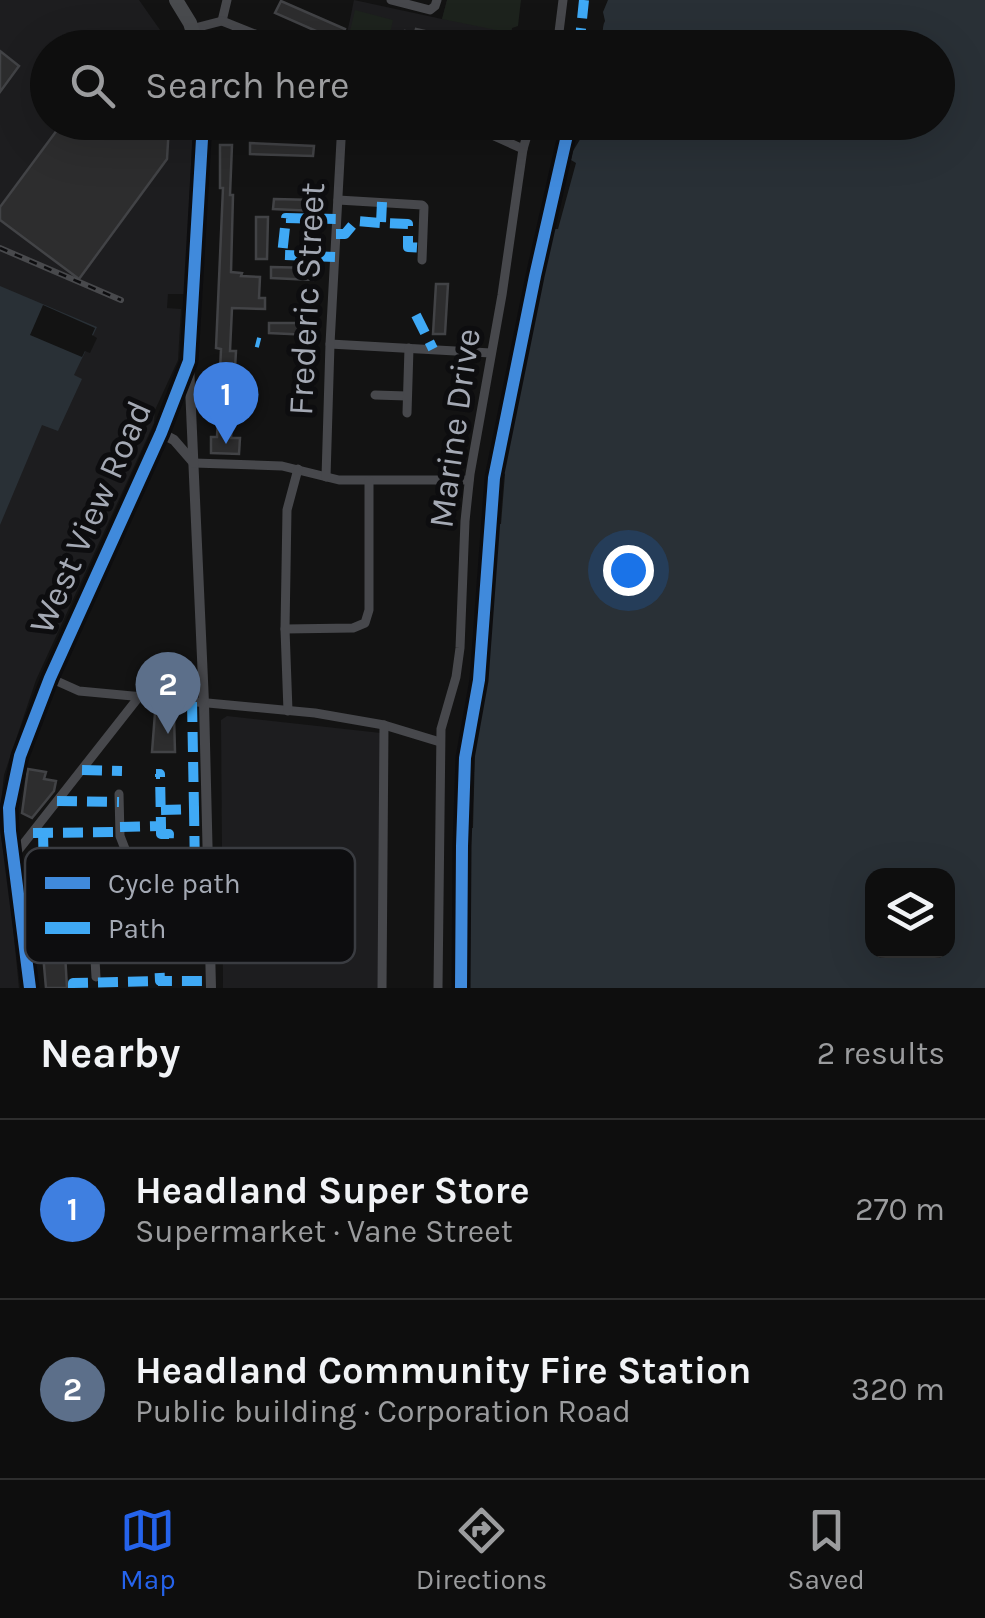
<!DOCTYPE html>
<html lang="en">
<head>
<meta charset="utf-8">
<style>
  body { margin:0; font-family:Karla,sans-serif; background:#1c1c1c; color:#f1f3f6 }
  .controls { position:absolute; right:30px; bottom:30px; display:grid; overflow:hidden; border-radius:20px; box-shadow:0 10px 40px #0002 }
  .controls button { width:90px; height:90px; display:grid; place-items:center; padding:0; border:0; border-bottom:2px solid #2e2e2e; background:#0e0e0e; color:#f1f3f6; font:50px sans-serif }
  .you { position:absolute; left:628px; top:570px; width:35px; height:35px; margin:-25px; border:8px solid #fff; border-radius:50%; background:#1a73e8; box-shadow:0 0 0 15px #1a73e833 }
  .badge { display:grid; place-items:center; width:65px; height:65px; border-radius:50%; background:#2563eb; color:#fff; font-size:32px; font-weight:700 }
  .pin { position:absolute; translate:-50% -82px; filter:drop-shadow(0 2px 5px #0008) }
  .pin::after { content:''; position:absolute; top:52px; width:35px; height:30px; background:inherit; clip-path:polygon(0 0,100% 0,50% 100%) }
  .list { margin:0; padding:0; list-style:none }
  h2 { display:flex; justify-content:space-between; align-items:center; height:130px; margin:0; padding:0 40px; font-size:42px }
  h2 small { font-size:32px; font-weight:400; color:#9b9c9e }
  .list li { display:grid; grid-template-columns:65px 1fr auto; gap:30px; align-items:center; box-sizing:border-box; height:180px; padding:0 40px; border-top:2px solid #2e2e2e }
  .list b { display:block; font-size:38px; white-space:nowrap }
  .list p { margin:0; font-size:32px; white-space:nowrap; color:#9b9c9e }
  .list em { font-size:32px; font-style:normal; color:#9b9c9e }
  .icon { flex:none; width:55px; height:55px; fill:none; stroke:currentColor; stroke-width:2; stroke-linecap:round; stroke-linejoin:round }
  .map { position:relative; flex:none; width:985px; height:988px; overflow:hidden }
  .search { position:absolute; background:#0e0e0e; box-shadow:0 10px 40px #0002; left:30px; right:30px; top:30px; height:110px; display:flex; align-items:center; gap:25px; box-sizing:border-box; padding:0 35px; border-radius:55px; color:#9b9c9e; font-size:38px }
  .sheet { height:490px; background:#0e0e0e }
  nav { display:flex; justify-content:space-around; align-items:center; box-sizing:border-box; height:140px; border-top:2px solid #2e2e2e; background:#0e0e0e; font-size:28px; color:#9b9c9e }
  nav a { display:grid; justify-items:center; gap:5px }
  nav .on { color:#2563eb }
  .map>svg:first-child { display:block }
</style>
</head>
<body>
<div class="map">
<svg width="985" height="988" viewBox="0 0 985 988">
  <rect width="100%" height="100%" fill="#131313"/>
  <g fill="#1d1d1f">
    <polygon points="0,0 139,0 172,47 48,48 48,122 193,123 185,294 168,294 167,308 181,309 178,360 155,410 154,423 36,680 4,775 0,811"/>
    <polygon points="354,0 442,19 447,0 518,0 508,47 344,48"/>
    <polygon points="227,716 381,733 378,988 223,988 221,720"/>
    <polygon points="0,830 9,887 19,988 0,988"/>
  </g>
  <g fill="#1d231d">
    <polygon points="447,0 521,0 518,26 512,28 511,33 442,19"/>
    <polygon points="355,10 393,20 387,47 346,47"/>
  </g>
  <g fill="#293036" fill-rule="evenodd">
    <path d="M 608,0 L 985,0 L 985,988 L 467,988 L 468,828 L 473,828 L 475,751 L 487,682 L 491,589 L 497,524 L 501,524 L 505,474 L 503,472 L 508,433 L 553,229 L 558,229 L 576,163 L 571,160 L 573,151 L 590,123 L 938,122 L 938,48 L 602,47 C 604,39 601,28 605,21 L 603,12 ZM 872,876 L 948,876 L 948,951 L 872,951 Z"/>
    <polygon points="0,286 97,327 74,375 82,379 58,431 42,425 0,525"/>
  </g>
  <polygon fill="#131313" points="43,305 95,328 92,335 97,338 90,353 85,351 82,357 30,335"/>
  <g fill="#2d2d2e" stroke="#424346" stroke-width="2.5">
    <polygon points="281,1 345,29 341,42 275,13"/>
    <polygon points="416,29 429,32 425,48 402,48 405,31 415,33"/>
    <polygon points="0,51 19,66 0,92"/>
    <polygon points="63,122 166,122 169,125 167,159 79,279 0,220 0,207"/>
    <polygon points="250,143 314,146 313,156 250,154"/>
    <polygon points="220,145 232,145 230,195 233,195 231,272 242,273 241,276 260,277 259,298 265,298 265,309 232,308 230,351 236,351 231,438 240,438 239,454 211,453 211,437 217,437 221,349 216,348 223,188 220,188"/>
    <polygon points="274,199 315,200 315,211 273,209"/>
    <polygon points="256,217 268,217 267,259 256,259"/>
    <polygon points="271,267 313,268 313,280 271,278"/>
    <polygon points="436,284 448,284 445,334 433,334"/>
    <polygon points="269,323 311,323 310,335 269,333"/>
    <polygon points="155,713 174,716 175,752 152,752"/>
    <polygon points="28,769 46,772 44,779 56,781 54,791 32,818 22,813"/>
    <polygon points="63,918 67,988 46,988 40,920"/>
  </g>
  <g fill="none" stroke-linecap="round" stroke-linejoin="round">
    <g stroke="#47484c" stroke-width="9">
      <polyline points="391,0 430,10 435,6 437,0"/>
      <polyline points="222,21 227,0"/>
      <polyline points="191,29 222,21 290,48"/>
      <polyline points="557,48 563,0"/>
      <polyline points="463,122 523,149"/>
      <polyline points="244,130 342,135"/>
      <polyline points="338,200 422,205 424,207 422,260"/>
      <polyline points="330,344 491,353"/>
      <polyline points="375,395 407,396"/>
      <polyline points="407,413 409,348"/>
      <polyline points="194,463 282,466 339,480 469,480"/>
      <polyline points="326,477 330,344 342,122"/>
      <polyline points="285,629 353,628 365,623 369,610 369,481"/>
      <polyline points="50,678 79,691 315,713 384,725 440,742"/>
      <polyline points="288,711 285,629 287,510 298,469"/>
      <polyline points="119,794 120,836 127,854 128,872"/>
      <polyline points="13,857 138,698"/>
      <polyline points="90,873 96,977"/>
      <polyline points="17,876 64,873 162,872"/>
      <polyline points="382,988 384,725"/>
      <polyline points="438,988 441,729 456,677 460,648 465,521 470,474 502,295 523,149 531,122"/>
    </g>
    <g stroke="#47484c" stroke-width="10">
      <polyline points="189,364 204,703 211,988"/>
      <polyline points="161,433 174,440 194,463"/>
    </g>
    <g stroke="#494b4e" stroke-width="14">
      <polyline points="176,0 190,23 198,48"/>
      <polyline points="30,988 10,831 9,808 20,756 50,678 161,433 189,361 203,122"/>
    </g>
    <g stroke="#48494c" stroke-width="6">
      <polyline id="rail" points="0,248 121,300"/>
    </g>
    <use href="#rail" stroke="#0d0d0f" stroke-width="2.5" stroke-dasharray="8" stroke-linecap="butt"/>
    <g stroke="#3fa9f5" stroke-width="10" stroke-dasharray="20 10" stroke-linecap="butt">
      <polyline points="579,48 584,0"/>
      <polyline points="382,202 381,223 408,224 408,247 423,248"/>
      <polyline points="336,234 345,234 356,221 381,223"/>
      <polyline points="335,257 282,255 286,218 337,219"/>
      <polyline points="416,315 433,349"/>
      <polyline points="256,342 260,343"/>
      <polyline points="192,702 194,809"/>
      <polyline points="82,770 122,771"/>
      <polyline points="57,801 119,802"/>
      <polyline points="161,810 194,809 195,872"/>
      <polyline points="161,826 161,834 169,834 167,873"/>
      <polyline points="120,827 161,826 160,774 156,774"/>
      <polyline points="43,832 44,874"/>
      <polyline points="33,833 120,832"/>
      <polyline points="157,913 160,981 211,981"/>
      <polyline points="92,914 160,913"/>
      <polyline points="73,988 73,983 160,981"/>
    </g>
    <g stroke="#0d0d0f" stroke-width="19">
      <g id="cycleway">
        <polyline points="30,988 10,831 9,808 20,756 50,678 161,433 189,361 203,122"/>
        <polyline points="461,988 462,846 465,758 479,680 494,478 535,276 570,122"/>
      </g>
    </g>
    <use href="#cycleway" stroke="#408adc" stroke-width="12"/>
  </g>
  <g text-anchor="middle" stroke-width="10" stroke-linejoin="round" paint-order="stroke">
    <g font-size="35" fill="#a4a9b4" stroke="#0d0d0f">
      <text transform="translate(306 299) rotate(-87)" y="12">Frederic Street</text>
      <text transform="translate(454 428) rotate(-82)" y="12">Marine Drive</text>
      <text transform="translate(90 517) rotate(-66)" y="12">West View Road</text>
    </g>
  </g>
  <rect x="25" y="848" width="330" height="115" rx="15" fill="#0d0d0f" stroke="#3a3c41" stroke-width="2.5"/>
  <rect x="45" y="877" width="45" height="12" fill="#408adc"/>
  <rect x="45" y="922" width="45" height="12" fill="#3fa9f5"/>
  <g font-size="28" fill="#a4a9b4">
    <text x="108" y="893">Cycle path</text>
    <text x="108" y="938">Path</text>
  </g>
</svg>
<div class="controls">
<button><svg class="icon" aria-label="layers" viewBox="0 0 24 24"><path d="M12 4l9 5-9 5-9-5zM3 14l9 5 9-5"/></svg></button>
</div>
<div class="you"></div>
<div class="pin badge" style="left:226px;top:444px;background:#3f7fe0">1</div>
<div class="pin badge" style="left:168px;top:734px;background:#5c6f8a">2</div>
<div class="search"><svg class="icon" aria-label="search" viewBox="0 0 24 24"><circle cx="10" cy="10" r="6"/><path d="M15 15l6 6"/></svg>Search here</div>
</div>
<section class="sheet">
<h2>Nearby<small>2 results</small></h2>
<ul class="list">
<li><span class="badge" style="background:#3f7fe0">1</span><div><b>Headland Super Store</b><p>Supermarket · Vane Street</p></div><em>270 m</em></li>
<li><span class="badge" style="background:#5c6f8a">2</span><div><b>Headland Community Fire Station</b><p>Public building · Corporation Road</p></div><em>320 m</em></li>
</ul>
</section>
<nav>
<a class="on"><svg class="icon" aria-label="map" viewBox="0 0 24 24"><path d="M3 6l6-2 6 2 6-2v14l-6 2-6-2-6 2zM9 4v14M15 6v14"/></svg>Map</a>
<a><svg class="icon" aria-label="directions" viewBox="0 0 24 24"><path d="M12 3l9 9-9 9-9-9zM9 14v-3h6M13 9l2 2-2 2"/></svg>Directions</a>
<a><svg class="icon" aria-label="saved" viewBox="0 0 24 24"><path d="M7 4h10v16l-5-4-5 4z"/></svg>Saved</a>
</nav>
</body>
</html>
